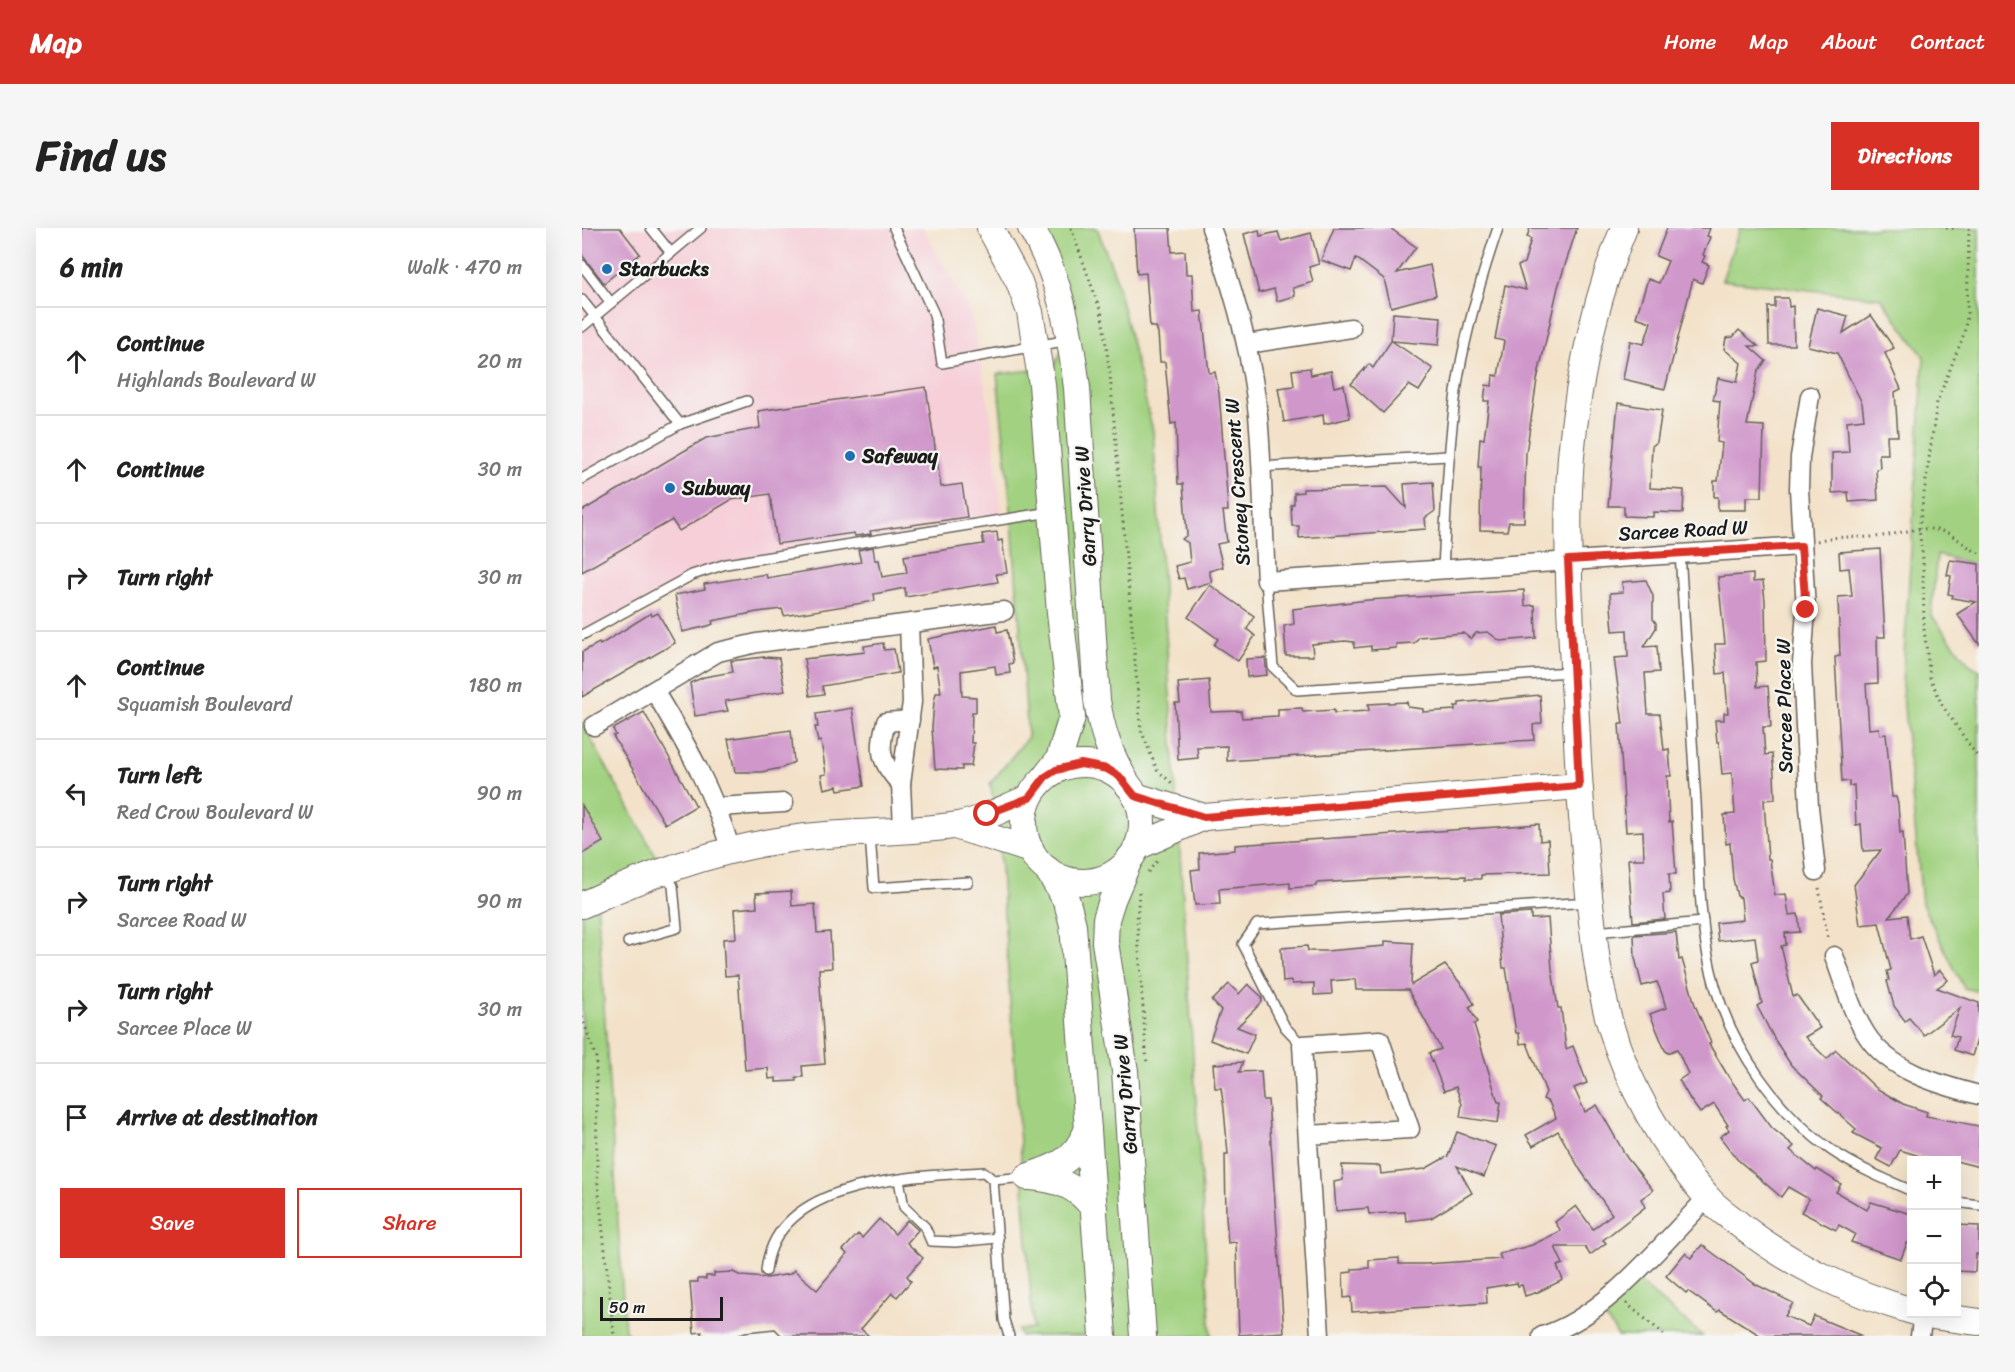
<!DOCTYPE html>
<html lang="en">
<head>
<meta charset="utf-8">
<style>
  body { margin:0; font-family:Sriracha,sans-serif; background:#f6f6f6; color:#222 }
  .controls { position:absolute; right:18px; bottom:18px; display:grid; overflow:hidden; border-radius:0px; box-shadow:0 6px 24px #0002 }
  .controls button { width:54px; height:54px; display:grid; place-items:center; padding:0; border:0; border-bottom:2px solid #e0e0e0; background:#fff; color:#222; font:30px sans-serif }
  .scale { position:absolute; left:18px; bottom:15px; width:123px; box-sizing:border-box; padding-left:6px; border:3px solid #1c1c1c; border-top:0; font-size:16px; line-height:21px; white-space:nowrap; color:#1c1c1c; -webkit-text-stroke:4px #f6f6f2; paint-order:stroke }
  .stop { position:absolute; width:18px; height:18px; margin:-14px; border:4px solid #d93025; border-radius:50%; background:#fff }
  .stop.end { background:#d93025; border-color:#fff; box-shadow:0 2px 6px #0008 }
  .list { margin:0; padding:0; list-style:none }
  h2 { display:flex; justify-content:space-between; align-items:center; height:78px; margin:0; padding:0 24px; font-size:26px }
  h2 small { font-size:20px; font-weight:400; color:#767676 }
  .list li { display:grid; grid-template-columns:39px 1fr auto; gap:18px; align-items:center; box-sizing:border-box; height:108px; padding:0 24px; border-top:2px solid #e0e0e0 }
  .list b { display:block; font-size:22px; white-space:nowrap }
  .list p { margin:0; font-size:20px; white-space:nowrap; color:#767676 }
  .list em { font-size:20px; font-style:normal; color:#767676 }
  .actions { display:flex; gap:12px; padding:18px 24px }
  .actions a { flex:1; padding:14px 0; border:2px solid #d93025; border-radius:0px; text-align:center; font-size:21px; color:#d93025 }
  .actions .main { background:#d93025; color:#fff }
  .icon { flex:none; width:33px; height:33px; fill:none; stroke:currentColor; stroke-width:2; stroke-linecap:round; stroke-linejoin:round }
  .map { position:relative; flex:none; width:1397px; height:1108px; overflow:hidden; border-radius:0px }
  header { display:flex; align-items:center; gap:36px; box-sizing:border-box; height:84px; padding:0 30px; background:#d93025; color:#fff }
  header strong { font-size:28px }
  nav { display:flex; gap:33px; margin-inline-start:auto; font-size:21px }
  .intro { display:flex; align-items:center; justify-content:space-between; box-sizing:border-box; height:144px; padding:0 36px }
  h1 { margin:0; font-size:42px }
  .button { padding:15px 27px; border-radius:0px; background:#d93025; color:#fff; font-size:21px; font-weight:700 }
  main { display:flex; gap:36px; padding:0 36px }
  aside { flex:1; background:#fff; border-radius:0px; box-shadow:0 6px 24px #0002 }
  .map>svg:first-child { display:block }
</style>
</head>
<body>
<header>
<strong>Map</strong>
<nav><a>Home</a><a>Map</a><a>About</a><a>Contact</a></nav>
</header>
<div class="intro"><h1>Find us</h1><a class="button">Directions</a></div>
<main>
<aside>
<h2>6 min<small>Walk · 470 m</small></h2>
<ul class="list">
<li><svg class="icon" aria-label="ahead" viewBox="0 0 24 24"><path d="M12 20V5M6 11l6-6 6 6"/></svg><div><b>Continue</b><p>Highlands Boulevard W</p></div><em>20 m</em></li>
<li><svg class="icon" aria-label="ahead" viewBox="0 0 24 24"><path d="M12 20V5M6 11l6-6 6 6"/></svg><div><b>Continue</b></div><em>30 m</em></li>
<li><svg class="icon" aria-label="right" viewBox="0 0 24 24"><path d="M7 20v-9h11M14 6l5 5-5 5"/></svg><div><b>Turn right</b></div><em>30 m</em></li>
<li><svg class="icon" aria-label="ahead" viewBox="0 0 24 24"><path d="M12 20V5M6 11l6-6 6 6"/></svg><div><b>Continue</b><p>Squamish Boulevard</p></div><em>180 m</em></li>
<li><svg class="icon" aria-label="left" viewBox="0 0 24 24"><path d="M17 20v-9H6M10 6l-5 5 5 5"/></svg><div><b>Turn left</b><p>Red Crow Boulevard W</p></div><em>90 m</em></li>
<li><svg class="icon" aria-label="right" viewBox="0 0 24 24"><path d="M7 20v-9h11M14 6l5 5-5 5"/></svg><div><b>Turn right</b><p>Sarcee Road W</p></div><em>90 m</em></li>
<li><svg class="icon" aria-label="right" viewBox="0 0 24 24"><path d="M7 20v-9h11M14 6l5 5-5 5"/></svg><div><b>Turn right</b><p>Sarcee Place W</p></div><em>30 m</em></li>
<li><svg class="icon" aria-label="arrive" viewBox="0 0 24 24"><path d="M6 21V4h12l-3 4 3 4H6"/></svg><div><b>Arrive at destination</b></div></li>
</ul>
<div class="actions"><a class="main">Save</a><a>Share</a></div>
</aside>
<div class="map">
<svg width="1397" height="1108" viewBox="0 0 1397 1108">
  <rect width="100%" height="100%" fill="#f6f6f2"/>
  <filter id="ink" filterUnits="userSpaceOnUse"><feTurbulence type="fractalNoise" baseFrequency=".0167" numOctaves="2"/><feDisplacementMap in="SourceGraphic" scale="12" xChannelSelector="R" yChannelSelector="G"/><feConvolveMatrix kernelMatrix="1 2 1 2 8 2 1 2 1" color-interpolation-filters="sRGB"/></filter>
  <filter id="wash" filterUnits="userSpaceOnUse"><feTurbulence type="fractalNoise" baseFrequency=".008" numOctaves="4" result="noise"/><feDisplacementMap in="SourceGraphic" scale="24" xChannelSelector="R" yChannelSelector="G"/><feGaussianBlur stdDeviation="1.35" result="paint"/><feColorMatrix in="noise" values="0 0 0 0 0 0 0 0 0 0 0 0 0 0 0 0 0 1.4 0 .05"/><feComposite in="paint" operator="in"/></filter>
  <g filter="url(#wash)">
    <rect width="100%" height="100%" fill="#f3e2c9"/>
    <polygon fill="#f6cfd9" points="0,0 341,0 389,85 409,189 420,288 110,347 0,407"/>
    <g fill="#a2d281" stroke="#5f774e" stroke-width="1.5">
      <polygon points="450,0 515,0 533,47 571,203 629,1108 438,1108 436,1102 451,1101 415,586 408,556 446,509 429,280 415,146 471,140 486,109"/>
      <polygon points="1158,0 1397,0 1397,337 1355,327 1349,387 1387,436 1397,442 1397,764 1382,760 1340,676 1320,457 1342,129 1299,70 1140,52"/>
      <polygon points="0,495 82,643 15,670 43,1103 48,1108 0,1108"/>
      <polygon points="1049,1048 1121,1108 1036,1108 1016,1079"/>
    </g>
    <g id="blocks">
      <g fill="#d097cb">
        <polygon points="0,0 38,0 58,26 22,55 0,27"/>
        <polygon points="552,0 588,0 590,24 603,23 604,46 610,46 612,84 620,83 627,145 633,144 637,165 645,266 646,283 641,283 645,314 635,316 641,339 627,343 630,354 605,361 602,350 597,351 593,338 608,334 606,315 600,311 605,307 601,256 596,256 594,195 589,196 583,134 578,134 576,105 574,99 568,99 564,45 555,46"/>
        <polygon points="752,0 808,0 834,19 815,45 848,37 854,67 809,79 802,51 774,30 769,43 739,32"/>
        <polygon points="948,0 995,0 976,59 955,152 944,225 942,294 927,294 925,303 898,302 899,239 896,239 898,210 902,211 907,173 902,173 904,157 910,158 911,147 916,148 922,113 913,111 923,57 944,62 936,38 942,35 949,11 945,9"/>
        <polygon points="1085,0 1128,0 1125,8 1128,9 1121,27 1123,28 1120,34 1127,37 1120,55 1111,51 1083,161 1041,151 1048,113 1062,116 1069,94 1054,89 1066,51 1077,55 1086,33 1074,28"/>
        <polygon points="677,2 678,8 696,4 699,13 729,5 737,36 727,39 731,54 711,60 713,68 695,73 692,61 677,65 662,6"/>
        <polygon points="1193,70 1206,70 1207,79 1211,78 1212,117 1187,117 1186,79 1193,79"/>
        <polygon points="1235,80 1266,88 1261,105 1289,87 1312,120 1303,125 1319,161 1313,164 1316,208 1305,208 1306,226 1297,226 1298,240 1294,241 1296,272 1267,274 1266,264 1250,265 1250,225 1267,224 1265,193 1282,191 1280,175 1255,125 1226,118"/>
        <polygon points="811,85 859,89 857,117 810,113 851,141 837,163 827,157 801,185 769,156 787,136 791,140 809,113"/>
        <polygon points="1157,102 1176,118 1167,118 1184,133 1176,143 1165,197 1182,198 1180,269 1164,269 1164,282 1136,282 1136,269 1132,269 1132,253 1136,253 1140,215 1135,214 1138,173 1131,172 1136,150 1155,154 1159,135 1142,121 1144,110 1151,109"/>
        <polygon points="728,140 729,147 749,143 752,159 762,157 768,190 742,196 741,187 702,194 696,160 712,158 710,142"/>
        <polygon points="344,159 359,259 380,256 385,289 288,303 289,306 273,308 272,305 195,316 188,266 149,272 97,303 90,292 0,344 0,283 124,210 178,200 176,183"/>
        <polygon points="1036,175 1080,182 1075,214 1070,218 1068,260 1102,262 1101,285 1071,284 1071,289 1042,288 1042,278 1026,278"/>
        <polygon points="851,254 853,283 843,290 844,301 717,310 717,298 710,298 709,277 712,276 712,265 721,264 721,261 805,259 824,280 822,256"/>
        <polygon points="415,304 416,313 420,312 425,345 414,346 416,354 324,369 323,360 292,366 293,373 202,388 200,381 175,384 130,393 131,396 126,398 100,404 93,367 123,361 122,356 184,346 185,350 279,334 276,322 291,319 293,332 297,332 300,349 325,345 322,328 402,316 400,306"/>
        <polygon points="1298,321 1303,409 1295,409 1296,455 1284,456 1287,501 1297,500 1298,507 1304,506 1310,569 1314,569 1316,576 1318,605 1321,604 1325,666 1307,689 1325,687 1328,711 1339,708 1352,747 1358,742 1366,752 1355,760 1397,775 1397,805 1390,828 1372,822 1376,809 1368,807 1378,780 1342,807 1327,790 1323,793 1312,778 1305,753 1307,752 1305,743 1309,742 1297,695 1278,697 1272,657 1299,622 1281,623 1279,596 1274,597 1272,557 1267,558 1267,553 1260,554 1253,429 1258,428 1256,369 1270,368 1267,340 1258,341 1257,324"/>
        <polygon points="1368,332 1397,336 1397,416 1375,386 1394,374 1370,370 1371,367 1366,366 1369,348 1365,347"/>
        <polygon points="1171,346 1171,354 1181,353 1183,373 1184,433 1174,434 1175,459 1186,458 1189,499 1181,499 1183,527 1190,526 1192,546 1193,571 1182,572 1186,631 1188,631 1193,667 1204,666 1207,687 1216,686 1218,704 1203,705 1204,717 1199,718 1211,769 1215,767 1238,800 1223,809 1245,831 1254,822 1294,860 1321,876 1345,884 1344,888 1397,898 1397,939 1374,933 1343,933 1344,930 1318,922 1309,939 1294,931 1300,920 1271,905 1274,901 1239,870 1241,868 1209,837 1193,812 1175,778 1180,775 1170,734 1176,732 1173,709 1136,713 1134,695 1161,692 1159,670 1155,668 1151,651 1148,615 1144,616 1142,587 1153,586 1150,545 1140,546 1137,514 1135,514 1133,492 1142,492 1142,485 1146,485 1143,445 1135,446 1133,416 1143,416 1136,349"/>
        <polygon points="1064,352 1071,368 1071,391 1074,395 1074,400 1062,419 1075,418 1077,444 1063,445 1066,486 1078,486 1082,522 1087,521 1089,548 1085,548 1087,594 1090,593 1094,646 1087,646 1088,665 1081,666 1083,691 1051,694 1046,631 1062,631 1061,603 1044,604 1037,496 1041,496 1032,430 1046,429 1045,402 1031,403 1028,365 1041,364 1040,354"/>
        <polygon points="628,357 672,388 665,401 673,408 656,433 632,417 636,411 606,389"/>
        <polygon points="942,362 943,378 953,377 954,410 918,413 906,404 894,405 889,411 881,405 837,409 832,415 814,416 814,420 789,422 789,418 772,420 772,414 763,413 730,416 731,428 704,428 702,398 712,396 711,381 786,372"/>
        <polygon points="69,385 70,388 76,385 93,415 0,469 0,424 17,415 18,417"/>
        <polygon points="414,397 415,404 425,402 431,435 427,436 428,445 414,447 413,438 379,443 380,468 394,469 394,484 390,484 389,515 392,515 389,538 380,538 380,542 353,541 350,500 352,474 354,465 359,465 355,438 351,439 346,411"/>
        <polygon points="301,415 302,422 312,421 316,445 240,458 242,466 228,468 222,431 283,424 282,418"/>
        <polygon points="182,429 197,430 203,463 143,473 146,483 113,488 108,455 122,449 151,444 149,433"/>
        <polygon points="683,430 685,447 665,449 664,431"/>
        <polygon points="627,452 629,484 659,483 660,490 696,488 696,481 720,480 721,484 752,482 752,485 787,483 786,476 825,474 826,479 841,481 841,484 873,482 873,478 877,478 877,475 958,467 960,495 951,497 952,512 645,533 645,518 615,519 616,530 596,532 593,475 598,475 596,455"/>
        <polygon points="270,480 282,558 256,562 255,558 242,561 239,547 244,546 239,513 236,514 233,499 236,499 234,486"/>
        <polygon points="62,484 114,578 83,596 31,508 34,507 31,501"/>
        <polygon points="209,502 212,534 200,540 179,544 153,544 146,511"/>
        <polygon points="0,577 21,614 0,626"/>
        <polygon points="957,596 958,613 966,612 968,645 899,647 899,651 884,651 884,648 837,649 734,655 734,658 708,660 708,655 637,661 638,676 613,677 609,642 618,641 617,625 653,622 653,617"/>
        <polygon points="209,663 210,678 233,676 235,705 248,704 250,740 237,741 243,836 220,838 221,849 214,849 214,853 194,854 194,850 187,851 186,840 163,842 156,747 143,748 141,711 154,710 152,681 175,679 174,665"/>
        <polygon points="949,685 949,691 966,690 970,741 976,780 979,780 984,821 991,818 1005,855 992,860 1003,884 1015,877 1045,930 1071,962 1059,971 1063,979 1021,1012 1024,1015 1008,1027 1003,1019 973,1019 981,1036 975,1038 981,1052 956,1064 943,1068 940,1057 936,1058 935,1055 904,1060 905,1075 770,1084 769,1069 762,1070 761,1045 770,1044 770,1041 787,1040 787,1032 817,1030 817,1036 843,1036 919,1031 917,1026 950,1017 979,1003 973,994 994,978 1011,1001 1030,986 999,943 976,903 951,918 944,907 974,890 967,874 961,871 964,864 945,815 938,816 937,805 934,805 924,740 921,740 916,687"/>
        <polygon points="1094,704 1097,732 1100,731 1113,777 1129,815 1127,816 1146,848 1163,872 1167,869 1190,900 1212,918 1208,922 1234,943 1235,941 1259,956 1254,964 1285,982 1289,974 1329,986 1329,1017 1325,1015 1319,1031 1269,1014 1273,1006 1257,997 1254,1002 1219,984 1227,971 1206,959 1199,969 1155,931 1138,909 1147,902 1144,898 1146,897 1132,876 1118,885 1108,871 1097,852 1106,846 1095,821 1086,825 1083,822 1068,786 1084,780 1080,766 1075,754 1060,758 1053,730 1052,707"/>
        <polygon points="803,713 831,715 829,757 863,737 884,762 892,776 887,779 895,794 892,796 916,874 919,874 916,895 878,889 880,876 874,859 862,863 847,825 859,821 826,762 774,762 773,751 749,753 750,766 732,767 732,755 710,756 710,753 701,754 699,720 725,718 726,723 744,723 803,718"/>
        <polygon points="647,756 657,766 666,756 680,769 680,774 655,799 673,806 664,826 628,812 639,782 630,773"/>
        <polygon points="661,834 657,844 679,843 681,872 686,872 702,1104 657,1107 654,1014 646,1015 644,988 643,926 646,926 642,881 639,860 633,860 631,836"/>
        <polygon points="875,904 914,918 902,949 875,938 890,965 849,990 824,993 823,984 787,986 786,980 754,983 752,954 761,952 760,937 798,938 799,946 843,941 866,928"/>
        <polygon points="297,991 313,1006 325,992 336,1002 325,1015 341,1030 325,1048 329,1053 315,1069 310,1065 279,1101 287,1108 200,1108 193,1101 163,1104 156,1108 128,1108 120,1107 120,1104 112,1105 108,1054 116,1054 116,1051 124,1051 124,1048 132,1048 132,1045 151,1044 159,1048 185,1050 208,1046 212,1042 235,1062 265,1026 261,1022 276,1006 280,1010"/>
        <polygon points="1374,997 1397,998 1397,1027 1394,1026 1393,1044 1374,1043"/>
        <polygon points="1120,1017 1173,1056 1211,1075 1203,1088 1227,1098 1232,1088 1280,1108 1179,1108 1138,1082 1135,1084 1106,1063 1104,1065 1084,1048 1103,1025 1109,1030"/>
      </g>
    </g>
  </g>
  <g filter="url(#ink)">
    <use href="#blocks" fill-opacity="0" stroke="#676159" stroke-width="1.5"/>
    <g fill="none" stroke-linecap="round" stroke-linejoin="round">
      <g stroke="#676159" stroke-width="12">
        <g id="lane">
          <polyline points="69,0 89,25"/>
          <polyline points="312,0 352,86 360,135 487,112"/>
          <polyline points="0,37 29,75"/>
          <polyline points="0,72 98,196"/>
          <polyline points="0,99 119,0"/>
          <polyline points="678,239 866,228"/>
          <polyline points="0,251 98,196 165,173"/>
          <path d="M 1098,325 C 1103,408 1109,491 1114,574 C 1117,635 1116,699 1133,758 C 1151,821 1195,884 1249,922 C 1274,939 1302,951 1330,963"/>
          <path d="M 861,342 C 864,282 866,223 874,164 C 882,108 898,53 916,0"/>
          <polyline points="684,353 691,439 715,462 989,444"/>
          <polyline points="0,407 110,347 144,336 468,284"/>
          <polyline points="288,607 292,660 386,654"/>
          <polyline points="1013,704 1121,694"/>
          <polyline points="46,714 95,700 91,658 83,644"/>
          <polyline points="720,817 703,799 661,716 675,696 1007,674"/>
          <polyline points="317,952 322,979 343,999 349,1013 373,1014 416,1010"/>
          <polyline points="411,952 443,949"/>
          <polyline points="1374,974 1397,977"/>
          <path d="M 184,1043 C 193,950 331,949 402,944 L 411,952 L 422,1092 L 427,1108"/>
        </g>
      </g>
      <g stroke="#676159" stroke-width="21">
        <g id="street">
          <path d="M 629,0 C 652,61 669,123 676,187 C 681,242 681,298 684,353 L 1219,318"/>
          <polyline points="665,116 769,100"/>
          <polyline points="1228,168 1218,229 1217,261 1224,382 1220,436 1227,579 1234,643"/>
          <path d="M 73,464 C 104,516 132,564 149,623"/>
          <polyline points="12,498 136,424 175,415 422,383"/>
          <path d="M 319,556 C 298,535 296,522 304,494 L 328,492"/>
          <polyline points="136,579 202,575"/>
          <polyline points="321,601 319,556 330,474 327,396"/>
          <path d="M 1252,728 C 1262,754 1269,783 1284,806 C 1307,843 1358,857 1397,867"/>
          <polyline points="726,907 828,901 798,812 720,817 738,1108"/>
          <path d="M 960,1108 C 1023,1089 1079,1017 1125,970"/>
          <polyline points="1338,1108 1341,1087"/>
        </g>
      </g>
      <g stroke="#676159" stroke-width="28">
        <g id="secondary">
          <polyline points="408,0 437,54 448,84 460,156 478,385 490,489 477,531 463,549"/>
          <path d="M 449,0 C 478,49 488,104 495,160 L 515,472 C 520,505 529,529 546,557"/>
          <path d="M 1042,0 C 1010,78 990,177 987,262 C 984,345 991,428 995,511 C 997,563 1002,615 1007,667 C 1012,710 1016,754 1028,796 C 1045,855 1083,923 1125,969 C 1134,980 1147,988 1158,997 C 1211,1038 1266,1064 1330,1083"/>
          <circle cx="501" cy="595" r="59"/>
          <polyline points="553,568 622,589"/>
          <polyline points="373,598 449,622"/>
          <polyline points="555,619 622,589 997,558"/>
          <polyline points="548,630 530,672 524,691 523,714 543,843 561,1108"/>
          <polyline points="466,642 485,674 491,697 521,1108"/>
          <path d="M 0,677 C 60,649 124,625 189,614 C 249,603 310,606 370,598 C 396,595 423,579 447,570"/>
          <path d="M 445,949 C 477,938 492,933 506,901"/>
          <path d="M 448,949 C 476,951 496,958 512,981"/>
          <polyline points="1337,1086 1397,1094"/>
        </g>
      </g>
      <g stroke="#676159" stroke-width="3" stroke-dasharray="1.5 4.5" stroke-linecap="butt">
        <polyline points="489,0 520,87 528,147 559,502 575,542 592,557"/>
        <polyline points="1364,0 1375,0"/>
        <polyline points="1387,0 1385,88 1382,106 1355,174 1337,301 1341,331 1342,401 1348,449 1360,477 1397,531"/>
        <path d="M 1235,313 C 1254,307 1272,310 1291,309 C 1317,308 1339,294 1365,305 C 1376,310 1386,320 1397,325"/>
        <polyline points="566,644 575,633"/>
        <polyline points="1237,660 1246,712"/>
        <polyline points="557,664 555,692 565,837"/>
        <polyline points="0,789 14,830 15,947 32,1108"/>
        <polyline points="1044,1075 1084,1108"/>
      </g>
      <use href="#lane" stroke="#fff" stroke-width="9"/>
      <use href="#street" stroke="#fff" stroke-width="18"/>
      <use href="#secondary" stroke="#fff" stroke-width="26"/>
    </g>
  </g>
  <g fill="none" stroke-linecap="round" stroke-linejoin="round" filter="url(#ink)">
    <polyline stroke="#d93025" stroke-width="8" points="405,586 447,570 463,549 474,542 499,536 525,541 537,548 553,568 622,589 997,558 986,332 1219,318 1224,382"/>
  </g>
  <g fill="#1f6fb2" stroke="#f6f6f2" stroke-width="2">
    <circle cx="25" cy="41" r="6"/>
    <circle cx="268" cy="228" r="6"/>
    <circle cx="88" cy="260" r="6"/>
  </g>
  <g text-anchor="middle" stroke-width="4.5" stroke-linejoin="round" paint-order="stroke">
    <g font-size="20" font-weight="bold" fill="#1c1c1c" stroke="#f6f6f2" text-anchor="start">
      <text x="37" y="48">Starbucks</text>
      <text x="280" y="235">Safeway</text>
      <text x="100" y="267">Subway</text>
    </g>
    <g font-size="20" fill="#1c1c1c" stroke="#f6f6f2">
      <text transform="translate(655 254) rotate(-94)" y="7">Stoney Crescent W</text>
      <text transform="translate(503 278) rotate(-94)" y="7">Garry Drive W</text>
      <text transform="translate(1101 302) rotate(-3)" y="7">Sarcee Road W</text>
      <text transform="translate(1202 478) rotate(-91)" y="7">Sarcee Place W</text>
      <text transform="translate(543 866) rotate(-95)" y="7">Garry Drive W</text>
    </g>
  </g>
</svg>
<div class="controls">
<button>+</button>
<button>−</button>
<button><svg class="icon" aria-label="locate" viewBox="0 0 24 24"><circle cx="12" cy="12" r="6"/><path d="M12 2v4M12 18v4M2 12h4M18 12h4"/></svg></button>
</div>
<div class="scale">50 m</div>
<div class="stop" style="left:405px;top:586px"></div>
<div class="stop end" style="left:1224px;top:382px"></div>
</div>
</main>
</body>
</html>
